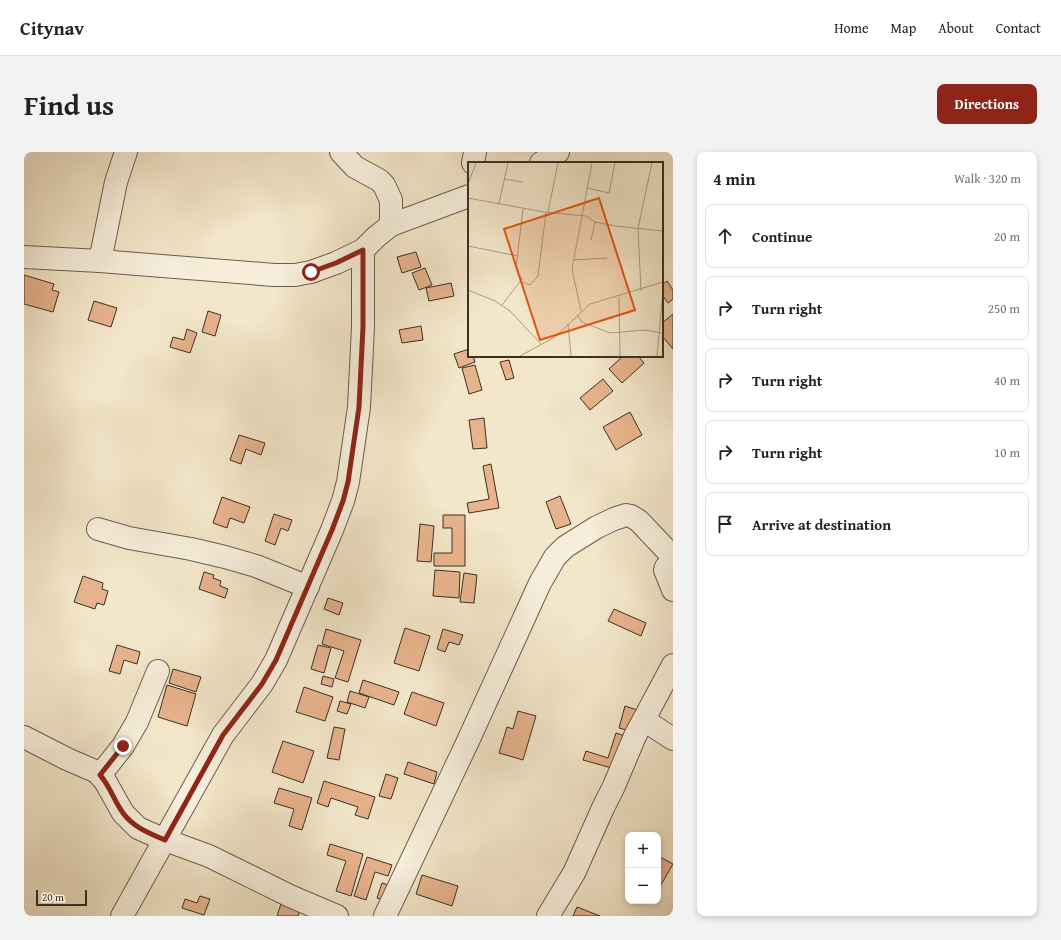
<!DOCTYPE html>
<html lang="en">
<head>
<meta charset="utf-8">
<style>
  body { margin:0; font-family:"Gentium Book Plus",serif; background:#f2f2f2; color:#222 }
  .controls { position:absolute; right:12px; bottom:12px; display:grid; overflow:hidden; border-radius:8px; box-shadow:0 2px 6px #0003 }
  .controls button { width:36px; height:36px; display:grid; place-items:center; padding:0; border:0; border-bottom:1px solid #e0e0e0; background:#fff; color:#222; font:20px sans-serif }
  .scale { position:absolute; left:12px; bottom:10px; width:51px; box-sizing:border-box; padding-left:4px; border:2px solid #3c3024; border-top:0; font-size:11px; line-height:14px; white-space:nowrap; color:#3c3024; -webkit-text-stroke:3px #f7efdc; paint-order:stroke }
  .stop { position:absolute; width:12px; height:12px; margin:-9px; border:3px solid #8f2418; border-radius:50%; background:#fff }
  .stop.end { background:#8f2418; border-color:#fff; box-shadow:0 1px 4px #0008 }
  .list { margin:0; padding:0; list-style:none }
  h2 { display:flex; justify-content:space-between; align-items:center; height:52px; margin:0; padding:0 16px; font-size:17px }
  h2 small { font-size:13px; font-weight:400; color:#767676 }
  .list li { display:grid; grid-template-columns:26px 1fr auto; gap:12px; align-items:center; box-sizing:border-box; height:64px; margin:0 8px 8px; padding:0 8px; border:1px solid #e0e0e0; border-radius:8px }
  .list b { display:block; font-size:15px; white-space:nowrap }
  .list em { font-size:13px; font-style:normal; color:#767676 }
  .icon { flex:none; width:22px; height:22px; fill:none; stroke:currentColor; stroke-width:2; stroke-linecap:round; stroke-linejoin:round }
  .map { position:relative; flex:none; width:649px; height:764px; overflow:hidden; border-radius:8px }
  header { display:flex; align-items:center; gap:24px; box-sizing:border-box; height:56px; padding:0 20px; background:#fff; border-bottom:1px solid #e0e0e0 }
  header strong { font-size:19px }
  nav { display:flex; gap:22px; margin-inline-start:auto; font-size:14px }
  .intro { display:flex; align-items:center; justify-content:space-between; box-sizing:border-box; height:96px; padding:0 24px }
  h1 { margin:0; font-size:28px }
  .button { padding:10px 18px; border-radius:8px; background:#8f2418; color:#fff; font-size:14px; font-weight:700 }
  main { display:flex; gap:24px; padding:0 24px }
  aside { flex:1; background:#fff; border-radius:8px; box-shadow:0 2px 6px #0003 }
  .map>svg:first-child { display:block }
</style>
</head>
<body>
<header>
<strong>Citynav</strong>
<nav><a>Home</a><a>Map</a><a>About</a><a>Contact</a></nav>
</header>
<div class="intro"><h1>Find us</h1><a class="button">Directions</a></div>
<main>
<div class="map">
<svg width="649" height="764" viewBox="0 0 649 764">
  <rect width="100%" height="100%" fill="#f3e6c9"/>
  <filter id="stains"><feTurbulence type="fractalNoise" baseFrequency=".005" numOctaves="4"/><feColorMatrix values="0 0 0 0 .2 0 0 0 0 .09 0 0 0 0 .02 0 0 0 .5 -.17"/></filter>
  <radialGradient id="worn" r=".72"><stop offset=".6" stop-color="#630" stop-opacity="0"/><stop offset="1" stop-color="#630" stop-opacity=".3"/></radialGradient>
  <g fill="#e7b38c" stroke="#3c3024">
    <polygon points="392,100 397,115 378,121 373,105"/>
    <polygon points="401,116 408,133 395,138 388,121"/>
    <polygon points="0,123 30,132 28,138 35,140 29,160 0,152"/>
    <polygon points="643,129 649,138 649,147 644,151 638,143 638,133"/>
    <polygon points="427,131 430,144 405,149 402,136"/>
    <polygon points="70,149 93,156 87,175 64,168"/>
    <polygon points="184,159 197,163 191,184 178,180"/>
    <polygon points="649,162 649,197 638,184 638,171"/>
    <polygon points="397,174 399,188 378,191 375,178"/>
    <polygon points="163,177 173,181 166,201 146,195 149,185 160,188"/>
    <polygon points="445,197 445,204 449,204 451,210 435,216 430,202"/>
    <polygon points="599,204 614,204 620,211 598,231 585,217"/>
    <polygon points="485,208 490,226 482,228 476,210"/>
    <polygon points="451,213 458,238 445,242 438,216"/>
    <polygon points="579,227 589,239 566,258 556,246"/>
    <polygon points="606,260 618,283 592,298 579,275"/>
    <polygon points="460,266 463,296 449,297 445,268"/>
    <polygon points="215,283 241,291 237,303 222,297 217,312 206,308"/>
    <polygon points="467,312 475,356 445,361 443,351 465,347 459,314"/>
    <polygon points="536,344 547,372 532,377 522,350"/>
    <polygon points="198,345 226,355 220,371 206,366 203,376 189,371"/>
    <polygon points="250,362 268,368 264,379 257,376 251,393 241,389"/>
    <polygon points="419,363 441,363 441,414 410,414 410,401 428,401 428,376 419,376"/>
    <polygon points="396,372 410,374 407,410 393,409"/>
    <polygon points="411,418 436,420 435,446 409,444"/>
    <polygon points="180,420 190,423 189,426 197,429 196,434 204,437 201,446 175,437"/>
    <polygon points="440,421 453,423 450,451 436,450"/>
    <polygon points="59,424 79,431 78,437 84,439 80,453 73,451 71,457 50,450"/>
    <polygon points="304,446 319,451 315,463 300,457"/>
    <polygon points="590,457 622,471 617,484 584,469"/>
    <polygon points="381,476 406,484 395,519 370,511"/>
    <polygon points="302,477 337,488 324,530 311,526 320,499 298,492"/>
    <polygon points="419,477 439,483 435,493 425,490 421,500 413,497"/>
    <polygon points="93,493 116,500 113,512 100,508 96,522 85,519"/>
    <polygon points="294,493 307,496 300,521 287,517"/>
    <polygon points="149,517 177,525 172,540 145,531"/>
    <polygon points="299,524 310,527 308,535 297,532"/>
    <polygon points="339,528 375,540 370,553 335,541"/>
    <polygon points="143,533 172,542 163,574 134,565"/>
    <polygon points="280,535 309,545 301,569 272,560"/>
    <polygon points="326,539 345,545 341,556 323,550"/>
    <polygon points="388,540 420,551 412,574 380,562"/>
    <polygon points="316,549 327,552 323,562 313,559"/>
    <polygon points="601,554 613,558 606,579 595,576"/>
    <polygon points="494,559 512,564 499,608 475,601 483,575 489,577"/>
    <polygon points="310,575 321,577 315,608 303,606"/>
    <polygon points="592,581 601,584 591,617 559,608 562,599 584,606"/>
    <polygon points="259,589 290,599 279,631 248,620"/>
    <polygon points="384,610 413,620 410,632 380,622"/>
    <polygon points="362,622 374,626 367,647 355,644"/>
    <polygon points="300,629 351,645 344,667 331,663 334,655 307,646 304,655 293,651"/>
    <polygon points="255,636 288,646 278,678 265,674 270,657 250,651"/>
    <polygon points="306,692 339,702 327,744 312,739 322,709 303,703"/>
    <polygon points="343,705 368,713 364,724 351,720 342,748 330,744"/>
    <polygon points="636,705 649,712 634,738 634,709"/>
    <polygon points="398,723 434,734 428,754 392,742"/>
    <polygon points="358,731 368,734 363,749 353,746"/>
    <polygon points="176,744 186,747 180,763 158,756 161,747 173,751"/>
    <polygon points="257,752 276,758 274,764 253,764"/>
    <polygon points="553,755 576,764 549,764"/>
  </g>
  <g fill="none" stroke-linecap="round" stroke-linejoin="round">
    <g stroke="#6a5e4d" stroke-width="24">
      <g id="minor">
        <polyline points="317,0 331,15 355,28 360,33 367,48 367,73"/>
        <polyline points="449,11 451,0"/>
        <polyline points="517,11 534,0"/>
        <polyline points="0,105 76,109 250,123 271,123 287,120 312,111 339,98 352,85 367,73 445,44"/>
        <polyline points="76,109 92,30 102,0"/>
        <polyline points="74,377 105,386 167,397 201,405 232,414 284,435"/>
        <polyline points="649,411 642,415 641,418 649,438"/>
        <polyline points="620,568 649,587"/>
        <polyline points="0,585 43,607 73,620 81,629 99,661 114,676 141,688 185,704 266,744 313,764"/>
        <polyline points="76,623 99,594 113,570 134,519"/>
        <polyline points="98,764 199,583 238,532 252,508 308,378 319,349 324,330 335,255 339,175 339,98"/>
        <polyline points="361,764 444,589 516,431 531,405 541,395 573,375 590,367 602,363 607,364 615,369 649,405"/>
        <polyline points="524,764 550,721 579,656 590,634 611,584 649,513"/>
      </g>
    </g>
    <use href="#minor" stroke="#f7efdc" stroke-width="22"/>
  </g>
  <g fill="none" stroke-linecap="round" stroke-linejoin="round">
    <path stroke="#8f2418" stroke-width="5" d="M 99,594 L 76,623 C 86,634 90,649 99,661 C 109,675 125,681 141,688 L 199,583 L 238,532 L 252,508 L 308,378 L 319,349 L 324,330 L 335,255 L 339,175 L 339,98 L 312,111 L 287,120"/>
  </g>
  <g transform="translate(444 10)">
    <rect width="195" height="195" fill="#f3e6c9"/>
    <path fill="none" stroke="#aa9d87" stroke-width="1" d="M 36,17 L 55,20M 0,22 L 8,1M 119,26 L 141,31 L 147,1M 0,36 L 76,50 L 118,54 L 127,60 L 147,64 L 195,69M 31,41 L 40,1M 80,50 L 90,1M 123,78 L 127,60M 0,84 L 50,94M 105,98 L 139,96M 52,119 L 62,123 L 70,114 L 78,50M 0,128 L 27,139 L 42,149 L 73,182M 173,129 L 170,66 L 184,1M 151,135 L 152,194M 34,143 L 54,117 L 48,106 L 55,47M 113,149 L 104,107 L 124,1M 110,154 L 114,160 L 142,171 L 176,168 L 195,171M 100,162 L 103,194M 52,194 L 87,175 L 122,142 L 195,120M 189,194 L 195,129"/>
    <path fill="#df570d" fill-opacity="0.15" stroke="#df570d" stroke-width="2" d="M 131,36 L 167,148 L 72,178 L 36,67 Z"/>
    <rect width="195" height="195" fill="none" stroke="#3c3024" stroke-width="2"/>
  </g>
  <rect width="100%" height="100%" filter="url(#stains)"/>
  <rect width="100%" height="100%" fill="url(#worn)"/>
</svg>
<div class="controls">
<button>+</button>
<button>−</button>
</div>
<div class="scale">20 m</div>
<div class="stop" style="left:287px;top:120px"></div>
<div class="stop end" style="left:99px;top:594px"></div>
</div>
<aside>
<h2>4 min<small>Walk · 320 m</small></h2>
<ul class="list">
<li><svg class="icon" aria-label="ahead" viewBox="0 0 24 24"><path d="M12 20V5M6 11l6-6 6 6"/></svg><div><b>Continue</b></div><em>20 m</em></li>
<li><svg class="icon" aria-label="right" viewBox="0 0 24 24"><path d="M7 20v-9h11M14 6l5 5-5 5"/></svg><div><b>Turn right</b></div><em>250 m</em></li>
<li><svg class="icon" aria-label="right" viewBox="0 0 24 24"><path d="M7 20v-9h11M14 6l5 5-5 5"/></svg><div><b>Turn right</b></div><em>40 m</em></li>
<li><svg class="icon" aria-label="right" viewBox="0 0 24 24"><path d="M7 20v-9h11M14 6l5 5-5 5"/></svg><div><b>Turn right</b></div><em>10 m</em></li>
<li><svg class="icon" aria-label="arrive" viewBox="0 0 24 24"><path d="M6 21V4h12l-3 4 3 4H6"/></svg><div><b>Arrive at destination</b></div></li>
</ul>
</aside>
</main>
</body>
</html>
